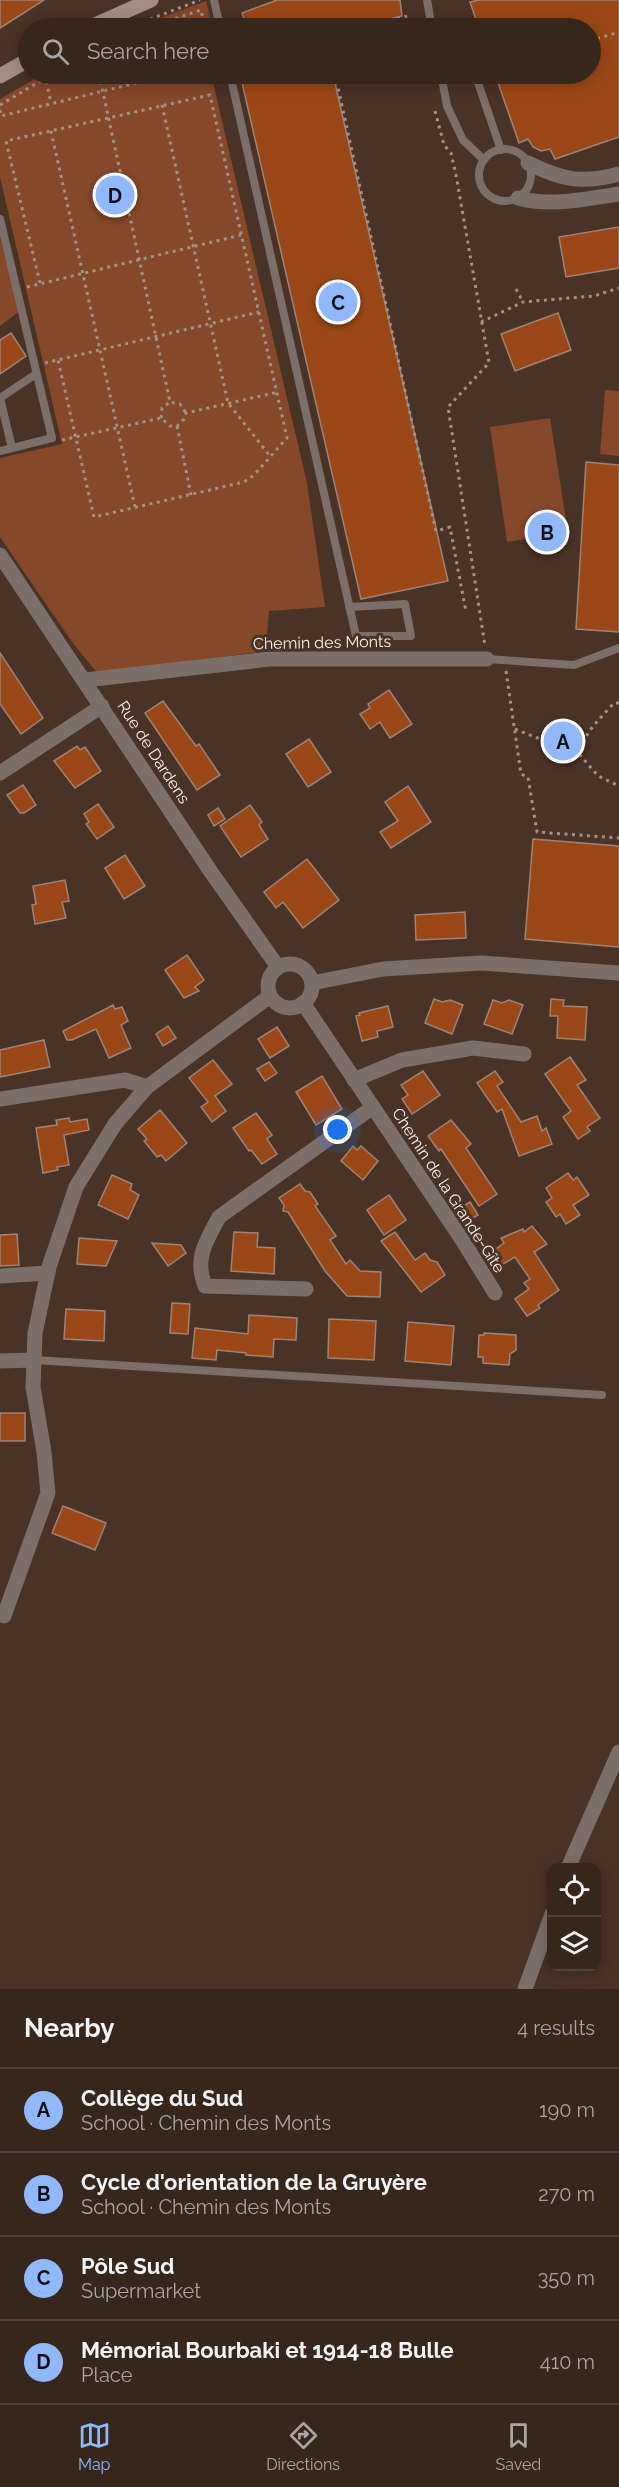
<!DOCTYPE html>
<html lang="en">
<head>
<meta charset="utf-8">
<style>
  body { margin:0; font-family:Raleway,sans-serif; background:#423229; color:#f1f3f6 }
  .controls { position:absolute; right:18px; bottom:18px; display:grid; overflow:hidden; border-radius:12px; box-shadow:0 3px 15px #0003 }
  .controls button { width:54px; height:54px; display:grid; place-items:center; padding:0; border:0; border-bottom:2px solid #51433b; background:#37261c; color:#f1f3f6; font:30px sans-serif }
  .you { position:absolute; left:338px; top:1130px; width:21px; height:21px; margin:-15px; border:4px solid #fff; border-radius:50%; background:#1a73e8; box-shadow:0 0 0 9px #1a73e833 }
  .badge { display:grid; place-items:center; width:39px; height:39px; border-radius:50%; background:#91b8fd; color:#111; font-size:20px; font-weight:700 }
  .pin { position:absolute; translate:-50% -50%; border:3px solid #fff; box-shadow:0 2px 6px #0006 }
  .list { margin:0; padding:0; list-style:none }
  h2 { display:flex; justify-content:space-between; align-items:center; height:78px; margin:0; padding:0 24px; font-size:26px }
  h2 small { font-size:20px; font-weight:400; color:#aaa5a3 }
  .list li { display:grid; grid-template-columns:39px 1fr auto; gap:18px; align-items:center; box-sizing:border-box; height:84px; padding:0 24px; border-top:2px solid #51433b }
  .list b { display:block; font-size:22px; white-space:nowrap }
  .list p { margin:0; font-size:20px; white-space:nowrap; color:#aaa5a3 }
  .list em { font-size:20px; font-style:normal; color:#aaa5a3 }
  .icon { flex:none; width:33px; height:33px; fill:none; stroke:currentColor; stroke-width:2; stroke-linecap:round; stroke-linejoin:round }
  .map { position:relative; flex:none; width:619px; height:1989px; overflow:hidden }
  .search { position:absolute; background:#37261c; box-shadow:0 3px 15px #0003; left:18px; right:18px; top:18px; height:66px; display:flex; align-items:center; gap:15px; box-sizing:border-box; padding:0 21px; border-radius:33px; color:#aaa5a3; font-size:22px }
  .sheet { height:414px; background:#37261c }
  nav { display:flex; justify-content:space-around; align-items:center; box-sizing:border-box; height:84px; border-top:2px solid #51433b; background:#37261c; font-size:16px; color:#aaa5a3 }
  nav a { display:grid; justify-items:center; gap:3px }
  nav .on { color:#91b8fd }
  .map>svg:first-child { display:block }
</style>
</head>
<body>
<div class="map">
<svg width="619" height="1989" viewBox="0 0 619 1989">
  <rect width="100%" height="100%" fill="#493226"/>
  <g fill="#854829">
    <polygon points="206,1 213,28 134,28 144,24"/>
    <polygon points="43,74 211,74 307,483 325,607 269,611 266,651 98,674 72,642 0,537 0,458 62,444 0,177 0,99"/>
    <polygon points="0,239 20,311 0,326"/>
    <polygon points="605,390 619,391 619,456 600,454"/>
    <polygon points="550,418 568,533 507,542 490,427"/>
  </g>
  <g fill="#9a4717" stroke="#9f8376" stroke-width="1.5">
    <polygon points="0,0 44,0 0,28"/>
    <polygon points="277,0 400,0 402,16 350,28 247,28 242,13"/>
    <polygon points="479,0 619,0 619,137 555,159 550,149 541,151 533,147 528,139 519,143 495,74 591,74 591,28 479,28 470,2"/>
    <polygon points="240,74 333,74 448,581 361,599"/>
    <polygon points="619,227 619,268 566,277 559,237"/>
    <polygon points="558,313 571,350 515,371 501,334"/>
    <polygon points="11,333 26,356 0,374 0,340"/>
    <polygon points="586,462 619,465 619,632 576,629"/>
    <polygon points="0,653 43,718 21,734 0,704"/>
    <polygon points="389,690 412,724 390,738 380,722 370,729 360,714 370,708 368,704"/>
    <polygon points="163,701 196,746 199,744 220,775 197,790 145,713"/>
    <polygon points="309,739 331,772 308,787 286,754"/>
    <polygon points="77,746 80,750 85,747 101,771 75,788 54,761"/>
    <polygon points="23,785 36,805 24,813 20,813 7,795"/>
    <polygon points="408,786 431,822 391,848 380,832 398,821 385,802"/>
    <polygon points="98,804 114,827 97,839 86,824 89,822 84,814"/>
    <polygon points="250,805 262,822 259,825 268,839 241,857 220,826"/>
    <polygon points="218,808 225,819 214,826 208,815"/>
    <polygon points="533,839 619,846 619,947 525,939"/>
    <polygon points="125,855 145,886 124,899 105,868"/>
    <polygon points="307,859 339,900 303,928 283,902 276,908 264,892"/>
    <polygon points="65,880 69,901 62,902 66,918 35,924 32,905 36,904 33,886"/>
    <polygon points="465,912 466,938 416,940 415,915"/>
    <polygon points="187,955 204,980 195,987 199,991 184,998 165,970"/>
    <polygon points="434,999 442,1002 450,1000 463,1005 452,1034 425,1023"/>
    <polygon points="551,999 564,1000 563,1006 587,1007 585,1040 557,1038 558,1016 550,1016"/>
    <polygon points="493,1000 502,1003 509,1000 523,1005 512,1034 484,1024"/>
    <polygon points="113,1005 115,1009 122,1007 128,1021 121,1025 131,1048 109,1058 96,1029 72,1040 67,1040 63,1031"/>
    <polygon points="388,1006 393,1027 377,1031 378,1037 362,1041 356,1016 360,1015 359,1013"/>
    <polygon points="168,1026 176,1038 163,1046 156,1034"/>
    <polygon points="277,1027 289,1046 270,1058 258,1039"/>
    <polygon points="44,1040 50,1067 0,1077 0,1050"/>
    <polygon points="570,1057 586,1080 577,1085 600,1118 587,1127 590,1131 578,1139 563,1117 571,1111 545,1074"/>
    <polygon points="213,1060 232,1084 215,1096 226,1111 212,1122 201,1107 208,1102 189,1078"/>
    <polygon points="269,1062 277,1073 265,1081 257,1069"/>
    <polygon points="423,1071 440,1095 412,1114 402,1099 408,1095 401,1085"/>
    <polygon points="495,1071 503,1082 497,1086 521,1122 537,1116 542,1131 546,1128 552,1144 519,1156 502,1109 497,1112 477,1083"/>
    <polygon points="322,1076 342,1109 316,1125 296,1092"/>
    <polygon points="160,1110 187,1143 166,1161 161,1155 157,1157 144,1141 147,1139 138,1129"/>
    <polygon points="256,1113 272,1135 267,1139 277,1154 262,1164 251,1150 249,1151 233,1128"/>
    <polygon points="69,1118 70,1122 87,1119 89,1130 64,1135 69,1165 57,1167 58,1170 43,1173 36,1128 57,1125 56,1120"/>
    <polygon points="451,1120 471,1144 466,1148 497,1194 479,1206 441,1149 439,1151 428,1136"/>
    <polygon points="353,1146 357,1150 361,1146 378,1161 363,1180 341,1161"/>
    <polygon points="568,1173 573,1180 577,1177 589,1195 573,1205 580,1215 566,1224 560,1214 556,1217 546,1202 552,1198 546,1188"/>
    <polygon points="112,1175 132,1184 130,1190 139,1195 128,1219 98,1205"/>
    <polygon points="300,1184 305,1191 310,1192 318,1204 315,1206 336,1236 330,1240 346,1264 350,1260 360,1271 381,1272 380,1297 347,1296 325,1271 288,1212 283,1211 284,1205 279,1198"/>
    <polygon points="389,1195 406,1220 384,1235 367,1210"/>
    <polygon points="470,1202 478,1215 467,1222 459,1209"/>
    <polygon points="532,1226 547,1244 534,1252 559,1290 538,1305 540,1308 527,1316 515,1299 529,1289 524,1283 530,1279 515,1257 498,1267 489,1254 504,1243 501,1238 523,1229 524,1232"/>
    <polygon points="234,1232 258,1233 257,1247 275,1248 274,1274 231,1271"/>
    <polygon points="395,1232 415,1260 425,1253 430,1260 437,1262 445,1275 421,1292 381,1241"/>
    <polygon points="17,1234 19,1265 0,1266 0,1235"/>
    <polygon points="79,1238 117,1241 106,1266 77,1264"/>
    <polygon points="152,1243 181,1245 186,1253 168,1266"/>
    <polygon points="172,1303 190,1304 188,1334 170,1333"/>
    <polygon points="66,1309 105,1311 104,1341 64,1339"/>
    <polygon points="249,1315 297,1318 296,1340 274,1339 273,1357 246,1355 246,1353 217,1350 216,1360 192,1358 195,1328 248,1334"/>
    <polygon points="329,1319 376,1321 374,1360 328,1358"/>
    <polygon points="408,1322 454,1326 451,1365 405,1361"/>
    <polygon points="484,1333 516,1335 516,1350 510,1354 509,1365 483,1363 483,1357 478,1357 479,1335 484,1335"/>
    <rect x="0" y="1413" width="25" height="28"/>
    <polygon points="63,1506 106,1523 95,1550 52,1533"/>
  </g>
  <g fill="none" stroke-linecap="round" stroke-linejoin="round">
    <g stroke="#a49187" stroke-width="3" stroke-dasharray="3 4.5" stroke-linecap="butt">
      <polyline points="143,22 200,0"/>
      <polyline points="147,28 201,10 205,28"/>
      <polyline points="361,28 407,16"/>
      <polyline points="501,28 519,23 521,28"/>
      <polyline points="590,41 619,32"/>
      <polyline points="45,74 51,103"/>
      <polyline points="99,74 170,402 180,404 186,413"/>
      <polyline points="335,74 436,531 450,527 466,612"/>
      <polyline points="0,105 52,74"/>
      <polyline points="162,105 228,403 270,456"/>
      <polyline points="0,110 1,116 173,74"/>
      <polyline points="435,111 444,145 451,153 456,175 489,363 448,407 485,646"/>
      <polyline points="51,131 135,507"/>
      <polyline points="40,283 6,141 210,95 287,438 254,475 244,482 94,517 58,360"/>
      <polyline points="27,287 241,235"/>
      <polyline points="516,289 523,302"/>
      <polyline points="481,322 523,302 594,296 619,288"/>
      <polyline points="45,363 259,312"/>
      <polyline points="161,418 162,408 170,402"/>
      <polyline points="177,426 191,495"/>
      <polyline points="62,440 161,418 170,426 177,426 184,419 186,413 278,392"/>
      <polyline points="506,671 521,774 528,777 537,832 619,838"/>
      <path d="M 619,703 L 614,703 C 600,719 582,734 580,755 L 598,776 L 619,786"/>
      <polyline points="515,729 580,755"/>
    </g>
    <g stroke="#7c6f6a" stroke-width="8">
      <polyline points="214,0 220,28"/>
      <polyline points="427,0 432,28"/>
      <polyline points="230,74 356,636 411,636 405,604 349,607"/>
      <polyline points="441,74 447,106 463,140 484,160"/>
      <polyline points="475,74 501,150"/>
      <circle cx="505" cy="175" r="26"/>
      <polyline points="0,219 52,438 0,451"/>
      <polyline points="0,398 12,448"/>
      <polyline points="0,398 36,374"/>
      <polyline points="487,659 574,665 619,648"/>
      <polyline points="34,1360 602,1395"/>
    </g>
    <g stroke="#7c6f6a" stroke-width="15">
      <path d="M 528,163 C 562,180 582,184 619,174"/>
      <path d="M 518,198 C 551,207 585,199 619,194"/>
      <polyline points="0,555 211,872 278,967"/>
      <polyline points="85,680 270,659 487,659"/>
      <polyline points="0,773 102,706"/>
      <circle cx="290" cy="986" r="22"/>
      <polyline points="312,983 383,969 481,963 619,973"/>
      <polyline points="303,1003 461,1238 495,1293"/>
      <polyline points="354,1080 402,1060 473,1048 524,1054"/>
      <polyline points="0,1099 125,1080 147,1087"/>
      <polyline points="0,1276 48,1273"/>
      <path d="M 306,1289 L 205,1286 C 194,1258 206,1242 219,1217 L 373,1107"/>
      <polyline points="0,1361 34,1360"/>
      <polyline points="4,1616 48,1493 44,1452 33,1387 35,1333 49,1267 76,1187 115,1124 147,1087 270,996"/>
      <polyline points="568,1868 619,1752"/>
      <polyline points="525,1989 552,1914"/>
    </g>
    <g stroke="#a28e85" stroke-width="15">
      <polyline points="88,28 151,0"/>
      <polyline points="0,76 28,60"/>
    </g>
  </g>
  <g text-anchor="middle" stroke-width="6" stroke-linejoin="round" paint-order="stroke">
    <g font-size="16" fill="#fdeee6" stroke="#493226">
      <text transform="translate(322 642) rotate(-1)" y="6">Chemin des Monts</text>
      <text transform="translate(154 752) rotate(57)" y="6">Rue de Dardens</text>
      <text transform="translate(449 1190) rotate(57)" y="6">Chemin de la Grande-Gîte</text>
    </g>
  </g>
</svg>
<div class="controls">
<button><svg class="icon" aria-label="locate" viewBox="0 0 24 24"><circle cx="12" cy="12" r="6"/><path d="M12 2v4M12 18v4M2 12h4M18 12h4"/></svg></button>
<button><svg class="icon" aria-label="layers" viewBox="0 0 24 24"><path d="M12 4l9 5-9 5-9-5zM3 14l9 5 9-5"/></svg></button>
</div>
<div class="you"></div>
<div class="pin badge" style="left:563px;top:741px">A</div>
<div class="pin badge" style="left:547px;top:532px">B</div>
<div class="pin badge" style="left:338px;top:302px">C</div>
<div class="pin badge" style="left:115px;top:195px">D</div>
<div class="search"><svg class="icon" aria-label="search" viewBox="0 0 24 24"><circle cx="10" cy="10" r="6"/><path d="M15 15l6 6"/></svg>Search here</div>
</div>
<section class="sheet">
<h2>Nearby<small>4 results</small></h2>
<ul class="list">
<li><span class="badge">A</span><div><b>Collège du Sud</b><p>School · Chemin des Monts</p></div><em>190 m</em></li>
<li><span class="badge">B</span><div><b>Cycle d'orientation de la Gruyère</b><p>School · Chemin des Monts</p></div><em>270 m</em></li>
<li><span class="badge">C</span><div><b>Pôle Sud</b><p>Supermarket</p></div><em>350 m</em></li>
<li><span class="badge">D</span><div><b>Mémorial Bourbaki et 1914-18 Bulle</b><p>Place</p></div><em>410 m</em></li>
</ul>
</section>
<nav>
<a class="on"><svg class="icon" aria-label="map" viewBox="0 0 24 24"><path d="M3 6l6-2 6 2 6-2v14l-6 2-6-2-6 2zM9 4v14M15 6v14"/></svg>Map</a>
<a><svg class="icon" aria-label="directions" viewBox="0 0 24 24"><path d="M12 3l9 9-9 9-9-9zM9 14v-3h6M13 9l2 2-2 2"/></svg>Directions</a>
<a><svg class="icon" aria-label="saved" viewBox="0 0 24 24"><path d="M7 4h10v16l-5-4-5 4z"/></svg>Saved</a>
</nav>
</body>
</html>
